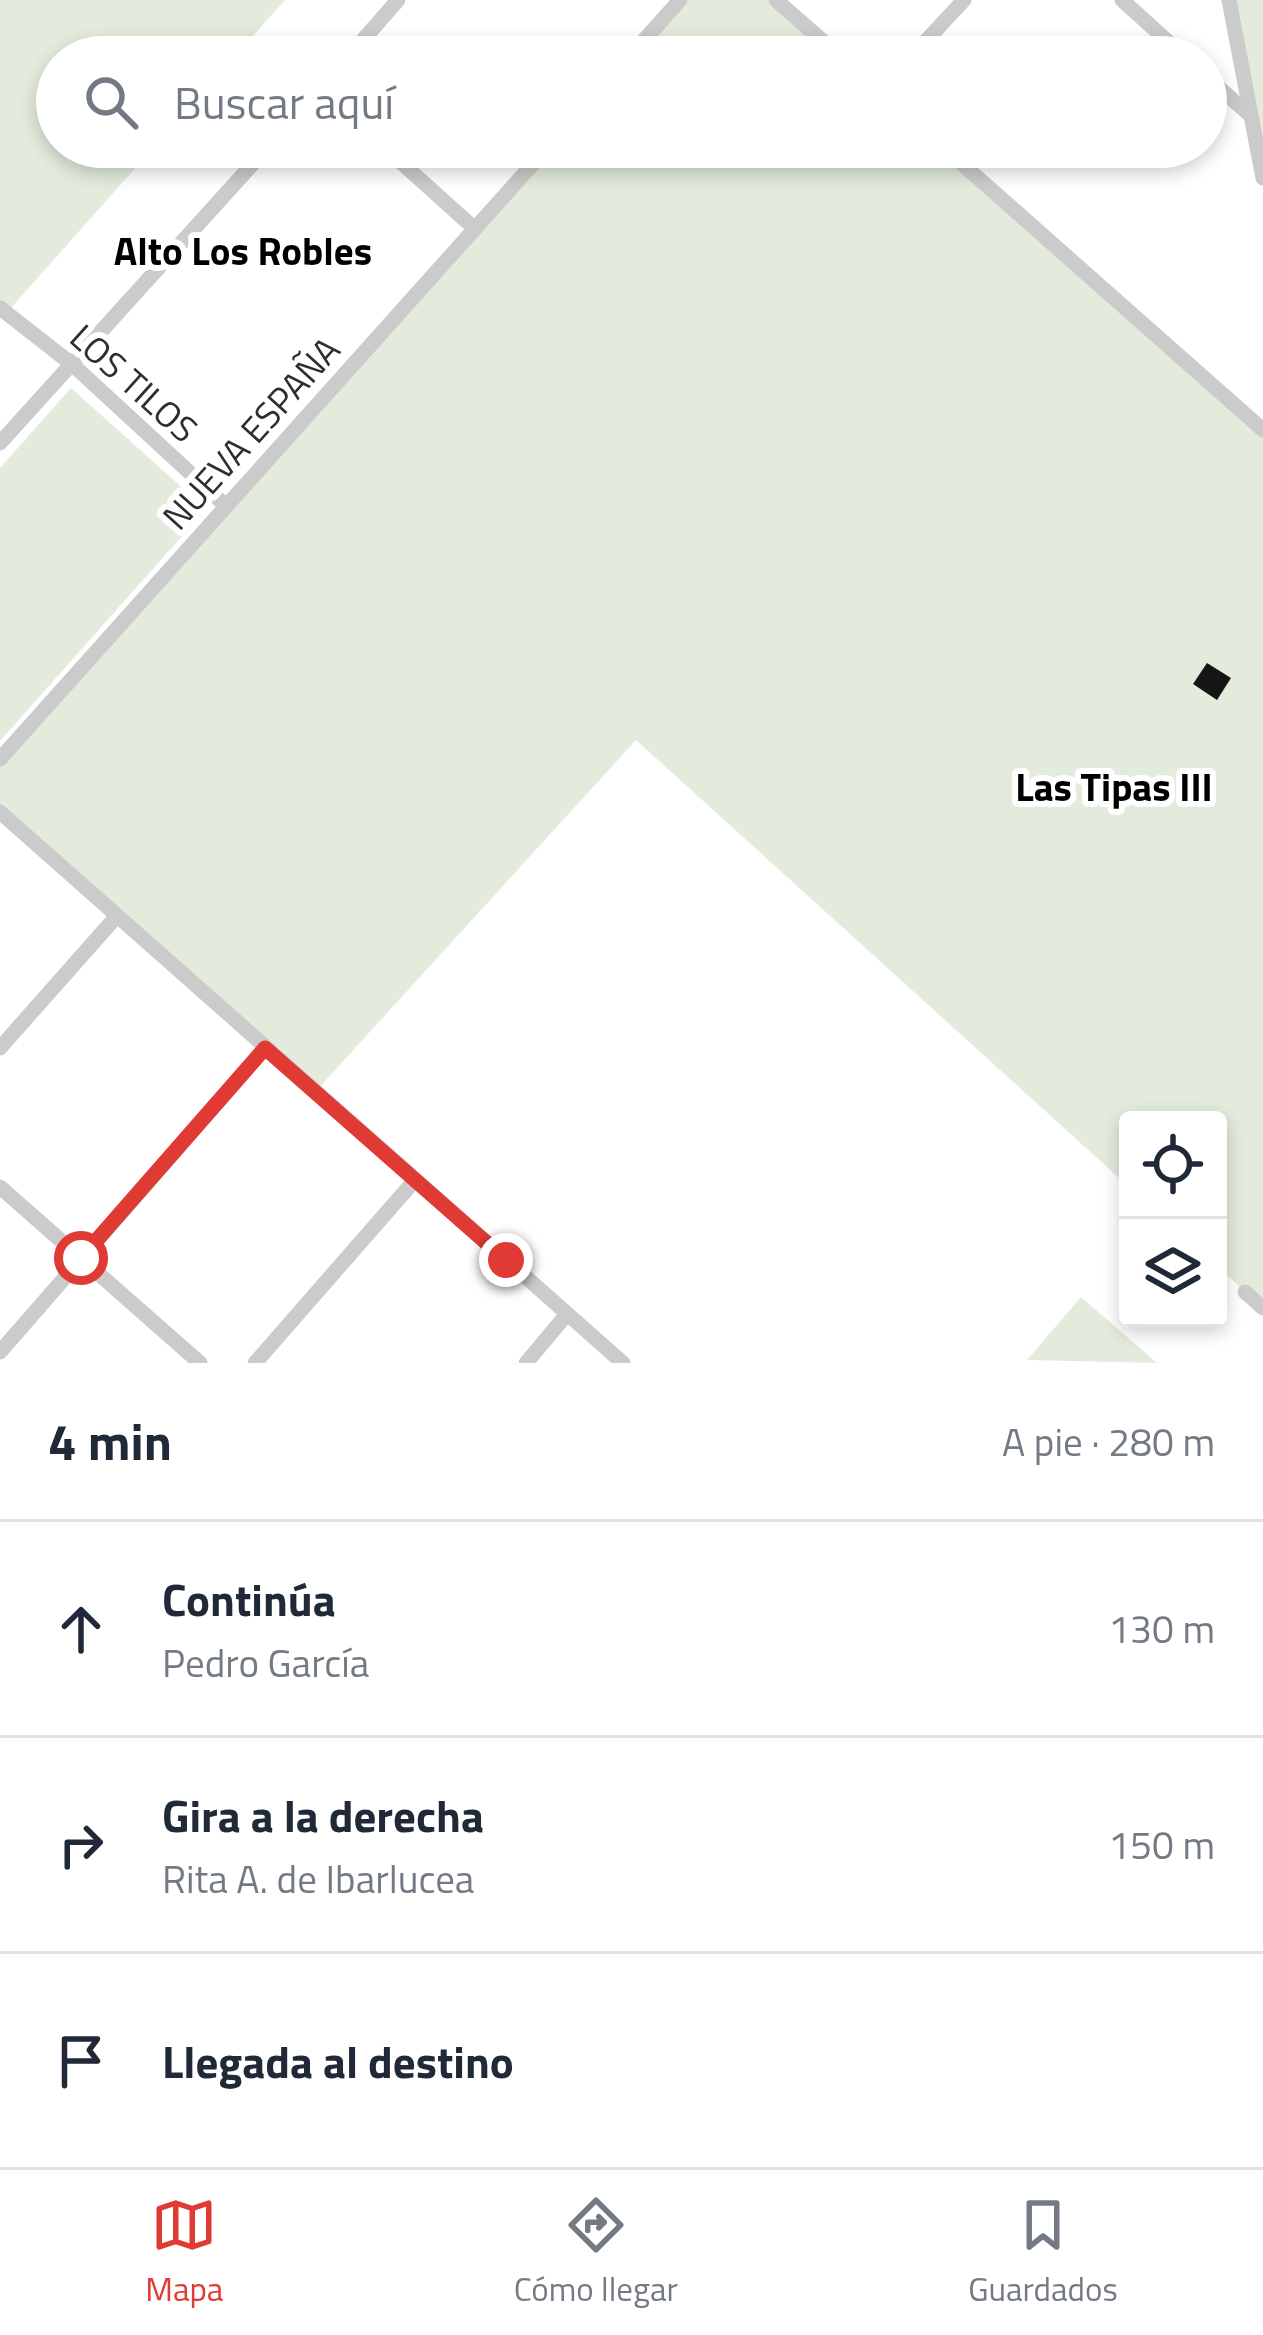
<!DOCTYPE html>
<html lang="es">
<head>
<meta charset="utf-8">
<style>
  body { margin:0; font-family:"Titillium Web",sans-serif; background:#f6f6f7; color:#1f2937 }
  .controls { position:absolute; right:36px; bottom:36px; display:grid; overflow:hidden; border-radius:12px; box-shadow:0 6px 18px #0003 }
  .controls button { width:108px; height:108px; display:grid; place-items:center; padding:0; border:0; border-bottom:3px solid #e0e1e3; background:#fff; color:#1f2937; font:60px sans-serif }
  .stop { position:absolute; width:36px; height:36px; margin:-27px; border:9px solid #e03a35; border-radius:50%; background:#fff }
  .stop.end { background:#e03a35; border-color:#fff; box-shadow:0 3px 12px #0008 }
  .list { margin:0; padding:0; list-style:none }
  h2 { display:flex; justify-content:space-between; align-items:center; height:156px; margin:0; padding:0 48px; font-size:51px }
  h2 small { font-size:39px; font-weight:400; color:#747a83 }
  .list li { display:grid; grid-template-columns:78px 1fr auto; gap:36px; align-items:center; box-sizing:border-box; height:216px; padding:0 48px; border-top:3px solid #e0e1e3 }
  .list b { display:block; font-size:45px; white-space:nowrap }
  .list p { margin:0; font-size:39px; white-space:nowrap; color:#747a83 }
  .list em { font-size:39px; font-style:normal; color:#747a83 }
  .icon { flex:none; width:66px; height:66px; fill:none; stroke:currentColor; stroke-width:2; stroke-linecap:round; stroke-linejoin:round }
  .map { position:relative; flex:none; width:1263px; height:1363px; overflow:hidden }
  .search { position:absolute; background:#fff; box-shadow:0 6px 18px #0003; left:36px; right:36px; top:36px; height:132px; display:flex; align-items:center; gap:30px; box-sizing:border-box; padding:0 42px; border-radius:66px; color:#747a83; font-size:45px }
  .sheet { height:804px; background:#fff }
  nav { display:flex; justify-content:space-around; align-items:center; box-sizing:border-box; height:168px; border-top:3px solid #e0e1e3; background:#fff; font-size:33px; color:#747a83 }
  nav a { display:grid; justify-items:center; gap:6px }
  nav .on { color:#e03a35 }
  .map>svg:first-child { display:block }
</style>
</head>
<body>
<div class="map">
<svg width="1263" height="1363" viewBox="0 0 1263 1363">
  <rect width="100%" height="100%" fill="#fff"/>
  <g fill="#e2ebdc">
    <polygon points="0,0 285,0 234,57 57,57 57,147 154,147 9,310 0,302"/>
    <polygon points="680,0 776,0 841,57 629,57"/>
    <polygon points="1229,0 1263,0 1263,178"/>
    <polygon points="548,147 943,147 1263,430 1263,1308 1218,1267 1218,1120 1128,1120 1128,1186 636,740 315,1092 0,812 0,759"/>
    <polygon points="71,388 206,509 0,741 0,468"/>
    <polygon points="1081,1297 1157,1363 1027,1360"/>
  </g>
  <polygon fill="#151515" points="1207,663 1231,678 1217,700 1193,684"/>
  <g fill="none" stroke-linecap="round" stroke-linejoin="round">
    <g stroke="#cbcbcb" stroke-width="15">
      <polyline points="776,0 841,57"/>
      <polyline points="1122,0 1185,57"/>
      <polyline points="1229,0 1263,178"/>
      <polyline points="348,57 398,0"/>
      <polyline points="629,57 680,0"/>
      <polyline points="911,57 964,0"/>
      <polyline points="1206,76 1251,116"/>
      <polyline points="384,147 475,229"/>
      <polyline points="943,147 1263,430"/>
      <polyline points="0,308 73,365 226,506"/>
      <polyline points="0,443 268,147"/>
      <polyline points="0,759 548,147"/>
      <polyline points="0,812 623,1363"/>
      <polyline points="0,1048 116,917"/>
      <polyline points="0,1187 200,1363"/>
      <polyline points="1245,1292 1263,1308"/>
      <polyline points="0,1352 265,1048"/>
      <polyline points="255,1363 415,1180"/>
      <polyline points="526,1363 567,1314"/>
    </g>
  </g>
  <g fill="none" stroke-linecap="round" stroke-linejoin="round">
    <polyline stroke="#e03a35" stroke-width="15" points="81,1258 265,1048 506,1260"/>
  </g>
  <g text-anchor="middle" stroke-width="12" stroke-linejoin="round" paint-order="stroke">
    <g font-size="36" fill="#2e2e2e" stroke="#fff">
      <text transform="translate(134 383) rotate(42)" y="13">LOS TILOS</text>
      <text transform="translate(251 433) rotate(-48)" y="13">NUEVA ESPAÑA</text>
    </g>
    <g font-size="39" font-weight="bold" fill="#000" stroke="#fff">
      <text x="243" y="265">Alto Los Robles</text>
      <text x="1114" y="801">Las Tipas III</text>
    </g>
  </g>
</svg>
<div class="controls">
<button><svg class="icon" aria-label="locate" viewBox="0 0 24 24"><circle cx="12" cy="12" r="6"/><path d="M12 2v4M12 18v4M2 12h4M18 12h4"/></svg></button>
<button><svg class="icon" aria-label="layers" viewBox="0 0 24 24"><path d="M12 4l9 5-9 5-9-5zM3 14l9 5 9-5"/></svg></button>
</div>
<div class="stop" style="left:81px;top:1258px"></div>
<div class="stop end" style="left:506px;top:1260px"></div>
<div class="search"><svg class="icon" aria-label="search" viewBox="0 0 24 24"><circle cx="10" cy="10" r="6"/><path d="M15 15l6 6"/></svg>Buscar aquí</div>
</div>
<section class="sheet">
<h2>4 min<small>A pie · 280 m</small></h2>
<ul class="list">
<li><svg class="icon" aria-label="ahead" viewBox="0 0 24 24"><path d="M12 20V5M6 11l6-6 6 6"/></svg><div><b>Continúa</b><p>Pedro García</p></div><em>130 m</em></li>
<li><svg class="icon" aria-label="right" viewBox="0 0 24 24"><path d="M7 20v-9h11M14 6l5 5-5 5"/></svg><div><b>Gira a la derecha</b><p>Rita A. de Ibarlucea</p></div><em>150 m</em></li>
<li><svg class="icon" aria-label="arrive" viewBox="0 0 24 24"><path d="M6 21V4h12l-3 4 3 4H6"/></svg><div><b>Llegada al destino</b></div></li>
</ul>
</section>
<nav>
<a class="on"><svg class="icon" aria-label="map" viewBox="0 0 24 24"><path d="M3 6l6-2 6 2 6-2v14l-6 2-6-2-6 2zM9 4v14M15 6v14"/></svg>Mapa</a>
<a><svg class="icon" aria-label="directions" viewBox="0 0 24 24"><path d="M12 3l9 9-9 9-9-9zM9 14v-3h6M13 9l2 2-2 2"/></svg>Cómo llegar</a>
<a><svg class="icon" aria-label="saved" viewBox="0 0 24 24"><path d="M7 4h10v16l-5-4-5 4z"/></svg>Guardados</a>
</nav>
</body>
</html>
